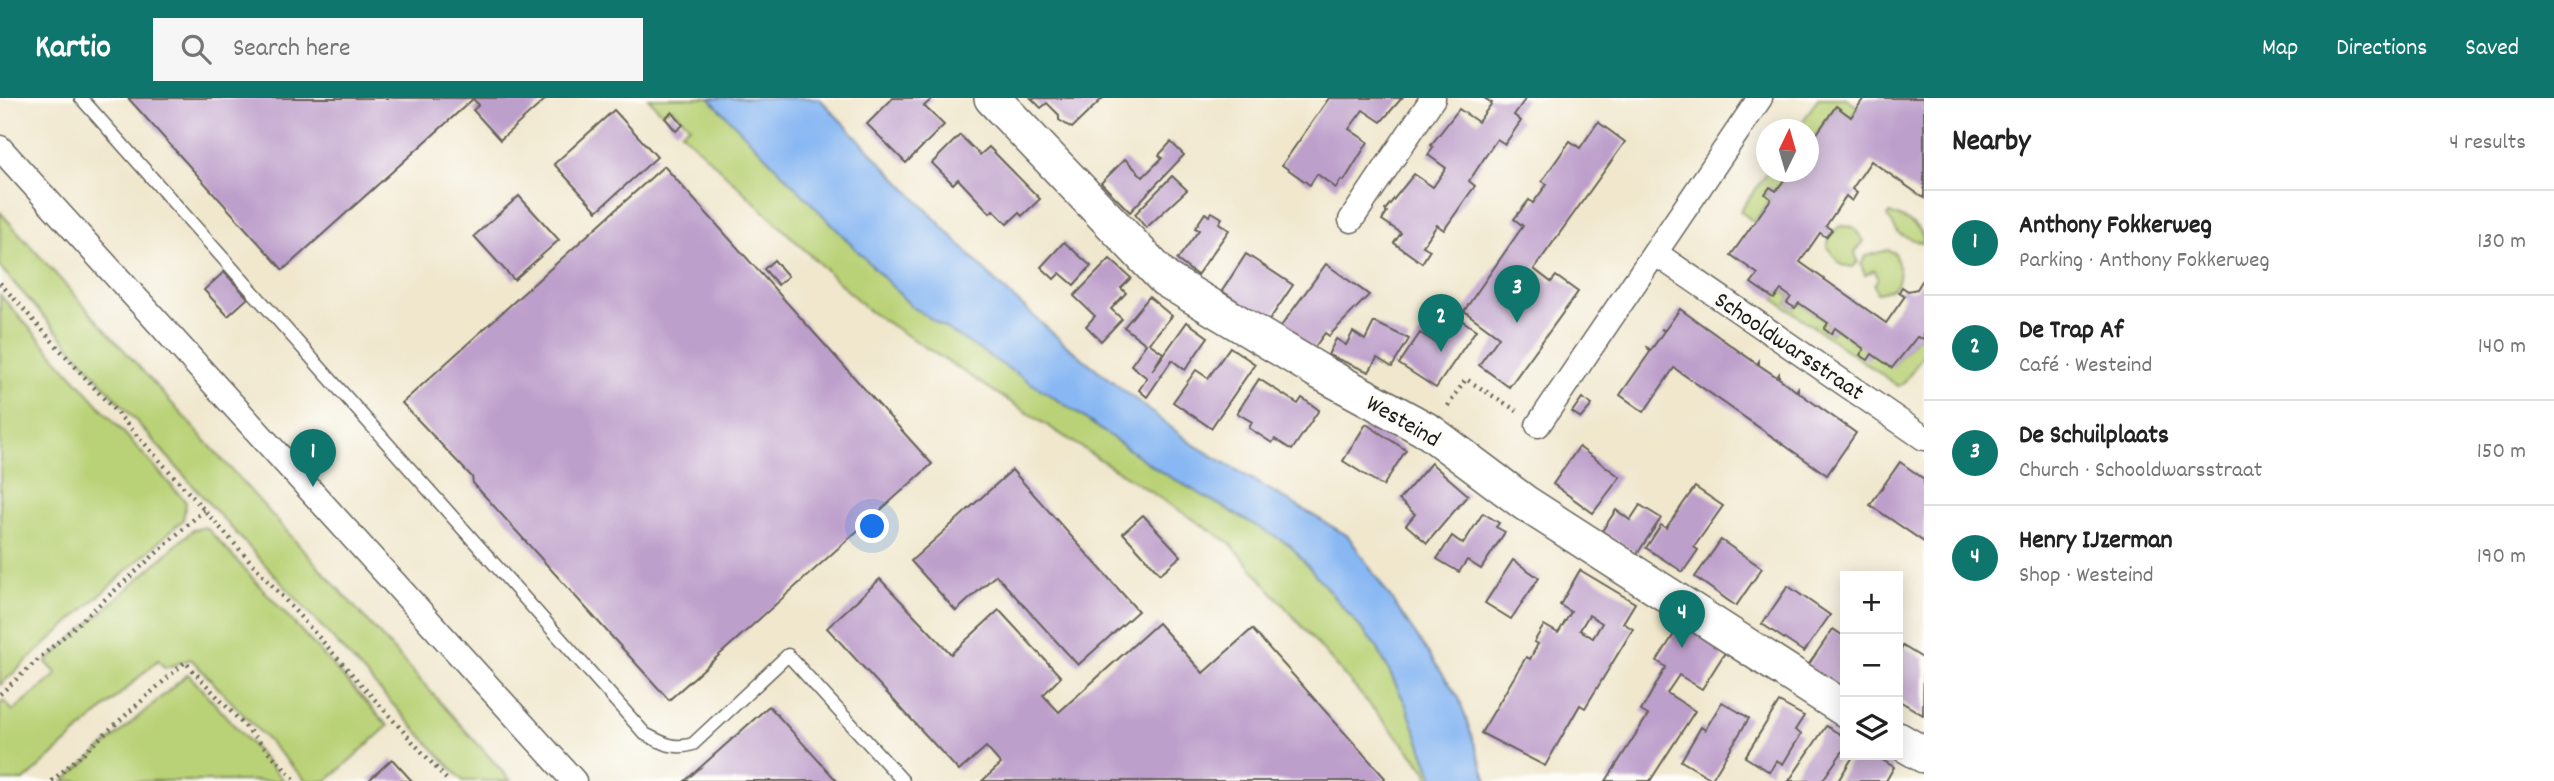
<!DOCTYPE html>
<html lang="en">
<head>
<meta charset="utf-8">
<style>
  body { margin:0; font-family:Dekko,sans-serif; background:#f6f6f6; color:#222 }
  .controls { position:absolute; right:21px; bottom:21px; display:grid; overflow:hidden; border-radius:0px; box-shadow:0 4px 18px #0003 }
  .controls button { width:63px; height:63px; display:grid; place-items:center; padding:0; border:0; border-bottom:2px solid #e0e0e0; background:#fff; color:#222; font:35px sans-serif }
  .compass { position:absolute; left:1756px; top:21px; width:63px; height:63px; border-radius:50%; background:#fff; box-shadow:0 4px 18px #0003; rotate:5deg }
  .you { position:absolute; left:873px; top:429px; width:24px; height:24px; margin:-18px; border:5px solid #fff; border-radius:50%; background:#1a73e8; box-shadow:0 0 0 10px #1a73e833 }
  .badge { display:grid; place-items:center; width:46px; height:46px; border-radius:50%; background:#0f766e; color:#fff; font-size:23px; font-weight:700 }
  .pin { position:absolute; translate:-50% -58px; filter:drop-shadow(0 2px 4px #0008) }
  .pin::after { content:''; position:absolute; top:37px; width:24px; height:21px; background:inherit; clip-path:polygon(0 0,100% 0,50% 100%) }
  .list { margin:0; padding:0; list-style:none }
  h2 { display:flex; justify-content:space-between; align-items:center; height:91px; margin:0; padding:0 28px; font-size:30px }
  h2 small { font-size:23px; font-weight:400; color:#767676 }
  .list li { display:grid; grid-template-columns:46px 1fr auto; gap:21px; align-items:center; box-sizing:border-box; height:105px; padding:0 28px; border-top:2px solid #e0e0e0 }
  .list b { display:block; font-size:26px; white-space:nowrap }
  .list p { margin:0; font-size:23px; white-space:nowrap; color:#767676 }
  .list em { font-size:23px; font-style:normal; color:#767676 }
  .icon { flex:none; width:38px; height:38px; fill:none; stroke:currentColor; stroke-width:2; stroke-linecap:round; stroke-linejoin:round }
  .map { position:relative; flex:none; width:1924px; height:683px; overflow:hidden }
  header { display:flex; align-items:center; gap:42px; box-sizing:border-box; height:98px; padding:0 35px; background:#0f766e; color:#fff }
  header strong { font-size:33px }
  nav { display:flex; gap:38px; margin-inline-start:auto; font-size:24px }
  .search { width:490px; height:63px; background:#f6f6f6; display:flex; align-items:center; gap:18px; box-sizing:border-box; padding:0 24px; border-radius:0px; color:#767676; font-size:26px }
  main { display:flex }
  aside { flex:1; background:#fff }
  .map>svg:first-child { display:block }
</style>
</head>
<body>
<header>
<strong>Kartio</strong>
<div class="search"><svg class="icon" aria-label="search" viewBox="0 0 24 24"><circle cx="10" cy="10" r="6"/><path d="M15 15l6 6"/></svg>Search here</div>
<nav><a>Map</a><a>Directions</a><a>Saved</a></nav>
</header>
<main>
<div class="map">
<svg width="1924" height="683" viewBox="0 0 1924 683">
  <rect width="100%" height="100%" fill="#fdfcf7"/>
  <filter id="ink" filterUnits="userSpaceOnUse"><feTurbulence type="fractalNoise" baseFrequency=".0143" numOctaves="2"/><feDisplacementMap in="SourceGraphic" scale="14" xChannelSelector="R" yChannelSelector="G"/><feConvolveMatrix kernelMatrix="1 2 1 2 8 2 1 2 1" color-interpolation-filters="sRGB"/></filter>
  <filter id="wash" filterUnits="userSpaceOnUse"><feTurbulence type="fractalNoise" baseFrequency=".00686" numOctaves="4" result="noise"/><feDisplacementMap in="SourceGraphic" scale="28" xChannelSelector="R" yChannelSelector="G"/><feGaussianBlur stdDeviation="1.57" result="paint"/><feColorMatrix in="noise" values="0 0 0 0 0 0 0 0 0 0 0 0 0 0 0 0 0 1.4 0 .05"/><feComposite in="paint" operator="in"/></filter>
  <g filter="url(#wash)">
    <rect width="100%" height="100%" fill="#f0e7cd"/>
    <g fill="#bad277" stroke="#6b774a" stroke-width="2">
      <polygon points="648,0 712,0 911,208 1070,310 1158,372 1290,447 1377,549 1406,607 1434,683 1429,683 1426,672 1230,445 869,213 681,34 690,28 672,10 662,15"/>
      <polygon points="1818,0 1845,0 1858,9 1850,19 1835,9 1809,47 1808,32 1797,32"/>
      <polygon points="1768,74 1790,74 1776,93 1770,89 1765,96 1771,101 1754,124 1740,113"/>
      <polygon points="0,114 511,683 463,683 204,400 0,169"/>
      <path d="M 1890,115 C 1905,122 1924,126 1924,146 L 1899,136 L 1887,118 Z"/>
      <polygon points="1840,128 1853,129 1864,143 1855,154 1858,164 1853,169 1841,167 1827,149 1830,136"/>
      <path d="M 1888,152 L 1895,155 C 1902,176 1904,191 1877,195 L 1874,187 L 1878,180 L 1874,172 L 1865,177 L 1861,167 L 1866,158 Z"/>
      <polygon points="1781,192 1791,199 1787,205 1795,210 1799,205 1828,225 1824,231 1831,236 1835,230 1892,269 1917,239 1924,241 1924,256 1903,286 1898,288 1774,201"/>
      <polygon points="0,197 186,404 183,422 0,587"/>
      <polygon points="206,429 388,628 327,683 306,683 191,561 165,570 158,562 24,683 0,683 0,606 4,603 13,613 57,576 46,564 193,432"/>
      <polygon points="188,576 284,683 64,683"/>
    </g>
    <polygon fill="#88b7f3" stroke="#526a88" stroke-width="2" points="709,0 819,0 998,186 1067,248 1191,345 1348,438 1459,600 1487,683 1434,683 1406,607 1377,549 1290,447 1158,372 1070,310 911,208"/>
    <g id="blocks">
      <g fill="#bd9fcb" fill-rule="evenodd">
        <polygon points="128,0 547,0 500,42 473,12 479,7 473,1 283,172"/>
        <polygon points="893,0 933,0 924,8 944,27 906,65 867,26"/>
        <polygon points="1031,0 1103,0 1072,30 1059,22 1059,17 1047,5 1041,10"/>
        <polygon points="1329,0 1402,0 1381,24 1363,12 1349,31 1368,44 1344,83 1341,82 1336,90 1317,76 1310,87 1282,67"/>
        <polygon points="1484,0 1526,0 1514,17 1521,23 1505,46 1497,41 1469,83 1475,88 1467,99 1444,132 1437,127 1423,148 1430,152 1422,165 1394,145 1401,135 1382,122 1387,114 1385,112 1414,76 1433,89 1446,70 1428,57 1433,49 1431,47 1459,11 1478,24 1492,5"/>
        <polygon points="1864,0 1924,0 1924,100 1871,63 1852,91 1857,95 1852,103 1846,98 1826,128 1832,132 1826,139 1820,135 1800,164 1886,225 1905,198 1899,194 1902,189 1908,193 1917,191 1924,180 1924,241 1917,239 1892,270 1872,256 1868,262 1860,257 1864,251 1835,230 1831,236 1824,231 1828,225 1799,205 1795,210 1787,205 1791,199 1781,192 1774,201 1751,185 1758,176 1731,157 1771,101 1765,96 1770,89 1776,93 1790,74 1809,74 1809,47 1836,8 1851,19"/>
        <polygon points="614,12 657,59 597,113 554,66"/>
        <polygon points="672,14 683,27 676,33 665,20"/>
        <polygon points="1598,24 1625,44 1534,171 1551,184 1556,178 1578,194 1509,289 1479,267 1499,239 1464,213 1523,128 1514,121 1529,102 1533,105 1547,86 1542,83 1570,43 1580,50"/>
        <polygon points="960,37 980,57 989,49 1040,101 1022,118 1019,115 1007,126 993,112 990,115 958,81 953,86 932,65"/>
        <polygon points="1171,44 1184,57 1130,114 1101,85 1125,61 1143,79 1162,60 1159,57"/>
        <polygon points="664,68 932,366 669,602 473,385 472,379 402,305"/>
        <polygon points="1172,78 1187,92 1146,130 1135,116"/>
        <polygon points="519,98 559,142 514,182 474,138"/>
        <polygon points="1212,114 1222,120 1219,125 1229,132 1197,177 1177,162 1199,132 1195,130 1205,115 1209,118"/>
        <polygon points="1064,144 1091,168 1074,187 1060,175 1054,181 1041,169"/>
        <polygon points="1246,156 1293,187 1268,224 1222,193"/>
        <polygon points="1110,161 1131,180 1121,190 1126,195 1111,211 1122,221 1101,243 1086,228 1095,218 1074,198"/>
        <polygon points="774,162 788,178 778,187 764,171"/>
        <polygon points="1326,166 1369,197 1329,238 1325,235 1312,253 1279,231"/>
        <polygon points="224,174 248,200 228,218 204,192"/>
        <polygon points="1149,199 1172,218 1149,245 1163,255 1152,273 1187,224 1208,239 1185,272 1172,262 1147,299 1139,292 1147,280 1131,267 1146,246 1124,229"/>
        <polygon points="1680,211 1757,266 1759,263 1759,267 1777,279 1779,276 1779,280 1796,293 1798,290 1798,294 1856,335 1827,377 1674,270 1644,314 1620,297 1650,254 1648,250 1651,252 1664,233 1661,231 1665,232"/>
        <polygon points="1454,217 1476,232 1436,290 1399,266 1420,235 1435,244"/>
        <polygon points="1374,224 1409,241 1392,269 1377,260 1369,274 1328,257 1336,241 1346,247 1353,234 1365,242"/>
        <polygon points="1230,249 1255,266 1211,330 1173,304 1196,272 1208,280"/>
        <polygon points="1259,281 1298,306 1302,300 1319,312 1292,352 1275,341 1272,345 1249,330 1252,324 1237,315"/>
        <polygon points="1582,300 1592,307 1581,320 1572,314"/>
        <polygon points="1366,326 1406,352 1383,388 1343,363"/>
        <polygon points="1579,349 1620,379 1593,415 1553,386"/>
        <polygon points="1900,364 1924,381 1924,444 1870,407"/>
        <polygon points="1431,365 1468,397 1427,445 1406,427 1415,416 1399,402"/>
        <polygon points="1012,372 1138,513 1078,567 996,477 956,513 911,463"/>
        <polygon points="1695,389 1723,408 1694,449 1698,452 1683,474 1646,450 1661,427 1666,430"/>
        <polygon points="1640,407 1661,420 1637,456 1602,433 1616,412 1630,422"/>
        <polygon points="1483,415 1499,425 1496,429 1505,434 1481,471 1467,462 1459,474 1437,461 1452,438 1463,446"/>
        <polygon points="1143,417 1181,458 1160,476 1123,435"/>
        <polygon points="1721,442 1762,470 1736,508 1695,479"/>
        <polygon points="1513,462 1539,480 1511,521 1485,505"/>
        <path d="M 1580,472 L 1635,505 L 1623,525 L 1633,531 L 1585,610 L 1580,607 L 1545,668 L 1481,635 L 1526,559 L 1530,561 L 1538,546 L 1534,544 L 1544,527 L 1558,535 L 1560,532 L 1571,514 L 1560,507 ZM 1589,517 L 1602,525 L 1593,540 L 1580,532 Z"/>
        <polygon points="880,481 951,556 999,512 1061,579 1043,597 1059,614 1158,525 1203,575 1252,531 1385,680 1382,683 982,683 1001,666 986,649 959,673 827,530"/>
        <polygon points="1788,488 1830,517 1804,554 1762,526"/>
        <polygon points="1681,525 1726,553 1702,591 1679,577 1667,595 1695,613 1650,683 1606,683 1648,617 1641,613 1666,569 1657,563"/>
        <polygon points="1833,531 1845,539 1845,592 1807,569"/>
        <polygon points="1903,548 1924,561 1923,617 1898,602 1898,558"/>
        <polygon points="1722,604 1749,620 1712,681 1681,663 1701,629 1705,632"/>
        <polygon points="1779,604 1804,618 1795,632 1801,636 1783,666 1776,663 1770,674 1745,659"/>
        <polygon points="769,608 837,683 685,683"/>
        <polygon points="1826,628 1845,639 1845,650 1822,683 1789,683"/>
        <polygon points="1854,657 1874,657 1894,669 1886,683 1838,683"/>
        <polygon points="392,661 412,683 368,683"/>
      </g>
    </g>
  </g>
  <g filter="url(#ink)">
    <use href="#blocks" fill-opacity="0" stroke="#66635a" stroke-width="2"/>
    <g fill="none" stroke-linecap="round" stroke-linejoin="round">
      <g stroke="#66635a" stroke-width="15">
        <path id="lane" d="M 81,0 L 645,636 C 662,645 675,652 693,646 L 788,557 L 903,683"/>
      </g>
      <g stroke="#66635a" stroke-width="27">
        <g id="street">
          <polyline points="0,50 574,683"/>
          <polyline points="1351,122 1433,0"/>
          <polyline points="1655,155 1924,340"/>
          <polyline points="1538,327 1760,0"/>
        </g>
      </g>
      <g stroke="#66635a" stroke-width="38">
        <g id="secondary">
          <polyline points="992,0 1165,181 1320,274 1430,334 1525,405 1845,611"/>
          <polyline points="1898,642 1924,657"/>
        </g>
      </g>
      <g stroke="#66635a" stroke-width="4.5" stroke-dasharray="2 5" stroke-linecap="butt">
        <polyline points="0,185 448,683"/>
        <polyline points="1448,308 1466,281 1517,313"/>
        <polyline points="0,596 204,412"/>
        <polyline points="52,683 185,564 296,683"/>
      </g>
      <use href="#lane" stroke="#fff" stroke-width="12"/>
      <use href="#street" stroke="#fff" stroke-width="24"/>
      <use href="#secondary" stroke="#fff" stroke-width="35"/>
    </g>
  </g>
  <g text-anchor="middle" stroke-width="7" stroke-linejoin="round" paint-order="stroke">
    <g font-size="24" fill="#1c1c1c" stroke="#fdfcf7">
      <text transform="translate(1790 247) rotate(34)" y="8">Schooldwarsstraat</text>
      <text transform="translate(1404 322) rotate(30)" y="8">Westeind</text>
    </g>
  </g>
</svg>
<div class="controls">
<button>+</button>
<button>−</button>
<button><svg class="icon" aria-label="layers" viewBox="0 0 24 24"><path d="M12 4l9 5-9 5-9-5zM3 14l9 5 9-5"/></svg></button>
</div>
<svg class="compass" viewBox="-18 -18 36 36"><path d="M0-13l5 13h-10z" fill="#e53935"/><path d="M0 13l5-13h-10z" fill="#767676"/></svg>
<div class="you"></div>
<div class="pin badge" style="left:313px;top:389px">1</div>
<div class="pin badge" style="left:1441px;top:254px">2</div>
<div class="pin badge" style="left:1517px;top:225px">3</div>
<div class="pin badge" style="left:1682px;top:550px">4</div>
</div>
<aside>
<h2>Nearby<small>4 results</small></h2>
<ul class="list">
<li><span class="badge">1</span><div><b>Anthony Fokkerweg</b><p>Parking · Anthony Fokkerweg</p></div><em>130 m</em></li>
<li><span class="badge">2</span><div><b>De Trap Af</b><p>Café · Westeind</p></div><em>140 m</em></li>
<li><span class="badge">3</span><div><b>De Schuilplaats</b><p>Church · Schooldwarsstraat</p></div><em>150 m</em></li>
<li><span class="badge">4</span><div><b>Henry IJzerman</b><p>Shop · Westeind</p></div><em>190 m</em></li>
</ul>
</aside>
</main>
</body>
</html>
